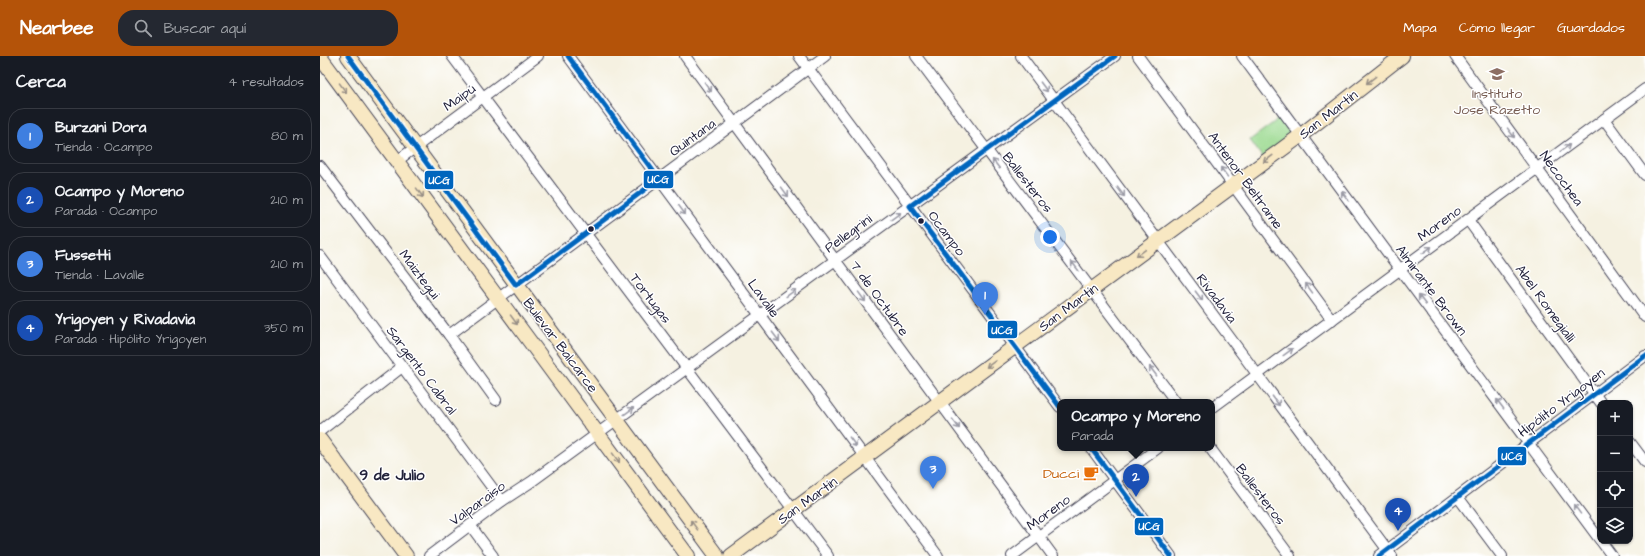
<!DOCTYPE html>
<html lang="es">
<head>
<meta charset="utf-8">
<style>
  body { margin:0; font-family:"Architects Daughter",sans-serif; background:#242831; color:#f1f3f6 }
  .controls { position:absolute; right:12px; bottom:12px; display:grid; overflow:hidden; border-radius:8px; box-shadow:0 1px 3px #0004 }
  .controls button { width:36px; height:36px; display:grid; place-items:center; padding:0; border:0; border-bottom:1px solid #363941; background:#171b24; color:#f1f3f6; font:20px sans-serif }
  .you { position:absolute; left:730px; top:181px; width:14px; height:14px; margin:-10px; border:3px solid #fff; border-radius:50%; background:#1a73e8; box-shadow:0 0 0 6px #1a73e833 }
  .badge { display:grid; place-items:center; width:26px; height:26px; border-radius:50%; background:#b45309; color:#fff; font-size:13px; font-weight:700 }
  .pin { position:absolute; translate:-50% -33px; filter:drop-shadow(0 1px 2px #0008) }
  .pin::after { content:''; position:absolute; top:21px; width:14px; height:12px; background:inherit; clip-path:polygon(0 0,100% 0,50% 100%) }
  .popup { position:absolute; left:737px; top:343px; width:158px; height:52px; box-sizing:border-box; display:grid; place-content:center; border-radius:8px; background:#171b24; filter:drop-shadow(0 1px 3px #0005); font-size:13px; white-space:nowrap; color:#9ea1a6 }
  .popup b { font-size:15px; color:#f1f3f6 }
  .popup::after { content:''; position:absolute; left:50%; top:100%; margin-left:-8px; border:8px solid transparent; border-top-color:#171b24 }
  .list { margin:0; padding:0; list-style:none }
  h2 { display:flex; justify-content:space-between; align-items:center; height:52px; margin:0; padding:0 16px; font-size:17px }
  h2 small { font-size:13px; font-weight:400; color:#9ea1a6 }
  .list li { display:grid; grid-template-columns:26px 1fr auto; gap:12px; align-items:center; box-sizing:border-box; height:56px; margin:0 8px 8px; padding:0 8px; border:1px solid #363941; border-radius:16px }
  .list b { display:block; font-size:15px; white-space:nowrap }
  .list p { margin:0; font-size:13px; white-space:nowrap; color:#9ea1a6 }
  .list em { font-size:13px; font-style:normal; color:#9ea1a6 }
  .icon { flex:none; width:22px; height:22px; fill:none; stroke:currentColor; stroke-width:2; stroke-linecap:round; stroke-linejoin:round }
  .map { position:relative; flex:none; width:1325px; height:500px; overflow:hidden }
  header { display:flex; align-items:center; gap:24px; box-sizing:border-box; height:56px; padding:0 20px; background:#b45309; color:#fff }
  header strong { font-size:19px }
  nav { display:flex; gap:22px; margin-inline-start:auto; font-size:14px }
  .search { width:280px; height:36px; background:#242831; display:flex; align-items:center; gap:10px; box-sizing:border-box; padding:0 14px; border-radius:16px; color:#9ea1a6; font-size:15px }
  main { display:flex }
  aside { flex:1; background:#171b24 }
  .map>svg:first-child { display:block }
</style>
</head>
<body>
<header>
<strong>Nearbee</strong>
<div class="search"><svg class="icon" aria-label="search" viewBox="0 0 24 24"><circle cx="10" cy="10" r="6"/><path d="M15 15l6 6"/></svg>Buscar aquí</div>
<nav><a>Mapa</a><a>Cómo llegar</a><a>Guardados</a></nav>
</header>
<main>
<aside>
<h2>Cerca<small>4 resultados</small></h2>
<ul class="list">
<li><span class="badge" style="background:#3f7fe0">1</span><div><b>Burzani Dora</b><p>Tienda · Ocampo</p></div><em>80 m</em></li>
<li><span class="badge" style="background:#1a4fb4">2</span><div><b>Ocampo y Moreno</b><p>Parada · Ocampo</p></div><em>210 m</em></li>
<li><span class="badge" style="background:#3f7fe0">3</span><div><b>Fussetti</b><p>Tienda · Lavalle</p></div><em>210 m</em></li>
<li><span class="badge" style="background:#1a4fb4">4</span><div><b>Yrigoyen y Rivadavia</b><p>Parada · Hipólito Yrigoyen</p></div><em>350 m</em></li>
</ul>
</aside>
<div class="map">
<svg width="1325" height="500" viewBox="0 0 1325 500">
  <rect width="100%" height="100%" fill="#fff"/>
  <filter id="ink" filterUnits="userSpaceOnUse"><feTurbulence type="fractalNoise" baseFrequency=".025" numOctaves="2"/><feDisplacementMap in="SourceGraphic" scale="8" xChannelSelector="R" yChannelSelector="G"/><feConvolveMatrix kernelMatrix="1 2 1 2 8 2 1 2 1" color-interpolation-filters="sRGB"/></filter>
  <filter id="wash" filterUnits="userSpaceOnUse"><feTurbulence type="fractalNoise" baseFrequency=".012" numOctaves="4" result="noise"/><feDisplacementMap in="SourceGraphic" scale="16" xChannelSelector="R" yChannelSelector="G"/><feGaussianBlur stdDeviation="0.9" result="paint"/><feColorMatrix in="noise" values="0 0 0 0 0 0 0 0 0 0 0 0 0 0 0 0 0 1.4 0 .05"/><feComposite in="paint" operator="in"/></filter>
  <g filter="url(#wash)">
    <rect width="100%" height="100%" fill="#f5f1e1"/>
    <polygon fill="#9ad98e" stroke="#5e7e64" points="965,58 980,80 945,105 930,84"/>
  </g>
  <g filter="url(#ink)">
    <g fill="none" stroke-linecap="round" stroke-linejoin="round">
      <g stroke="#424154" stroke-width="12">
        <g id="minor">
          <polyline points="132,0 508,500"/>
          <polyline points="248,0 618,500"/>
          <polyline points="365,0 733,500"/>
          <polyline points="479,0 740,351"/>
          <polyline points="596,0 856,346"/>
          <polyline points="701,0 1072,500"/>
          <polyline points="818,0 1012,264"/>
          <polyline points="922,0 1280,484"/>
          <polyline points="1135,0 1325,261"/>
          <polyline points="1284,63 1325,119"/>
          <polyline points="77,105 218,0"/>
          <polyline points="0,110 129,279 176,344"/>
          <polyline points="1148,164 1281,347"/>
          <polyline points="0,200 182,445"/>
          <polyline points="129,279 505,0"/>
          <polyline points="892,352 1325,33"/>
          <polyline points="0,375 82,311"/>
          <polyline points="1310,386 1325,406"/>
          <polyline points="771,392 851,500"/>
          <polyline points="890,392 970,500"/>
          <polyline points="1138,441 1182,500"/>
          <polyline points="150,469 173,500"/>
          <polyline points="1281,485 1292,500"/>
          <polyline points="109,500 182,445 211,426 795,0"/>
          <polyline points="692,500 838,392"/>
          <polyline points="1059,500 1325,300"/>
        </g>
      </g>
      <g stroke="#424154" stroke-width="16">
        <g id="secondary">
          <polyline points="28,0 397,500"/>
          <polyline points="0,1 368,500"/>
          <polyline points="0,384 86,500"/>
          <polyline points="411,500 980,80 1082,0"/>
        </g>
      </g>
      <use href="#minor" stroke="#fff" stroke-width="10"/>
      <use href="#secondary" stroke="#f8e8c3" stroke-width="14"/>
      <g stroke="#fff" stroke-width="8">
        <g id="bus-1">
          <polyline points="28,0 196,229 339,123 248,0"/>
          <polyline points="740,351 590,150 795,0"/>
          <polyline points="771,392 851,500"/>
          <polyline points="1059,500 1325,300"/>
        </g>
      </g>
      <use href="#bus-1" stroke="#0065bd" stroke-width="5"/>
    </g>
    <defs><path id="oneway-shaft" d="M-6 0H5M1.5-3L5.5 0L1.5 3" fill="none" stroke-width="1.6" stroke-linecap="round" stroke-linejoin="round"/></defs>
    <g stroke="#988f86">
      <use href="#oneway-shaft" transform="translate(1051 24) rotate(142)"/>
      <use href="#oneway-shaft" transform="translate(23 32) rotate(54)"/>
      <use href="#oneway-shaft" transform="translate(948 103) rotate(143)"/>
      <use href="#oneway-shaft" transform="translate(100 137) rotate(54)"/>
      <use href="#oneway-shaft" transform="translate(821 197) rotate(144)"/>
      <use href="#oneway-shaft" transform="translate(194 264) rotate(54)"/>
      <use href="#oneway-shaft" transform="translate(671 308) rotate(144)"/>
      <use href="#oneway-shaft" transform="translate(296 402) rotate(54)"/>
      <use href="#oneway-shaft" transform="translate(374 469) rotate(-126)"/>
    </g>
    <g stroke="#9c9ca7">
      <use href="#oneway-shaft" transform="translate(388 31) rotate(54)"/>
      <use href="#oneway-shaft" transform="translate(724 31) rotate(53)"/>
      <use href="#oneway-shaft" transform="translate(1191 77) rotate(54)"/>
      <use href="#oneway-shaft" transform="translate(1245 92) rotate(-36)"/>
      <use href="#oneway-shaft" transform="translate(676 108) rotate(-128)"/>
      <use href="#oneway-shaft" transform="translate(904 116) rotate(-126)"/>
      <use href="#oneway-shaft" transform="translate(465 136) rotate(54)"/>
      <use href="#oneway-shaft" transform="translate(801 136) rotate(53)"/>
      <use href="#oneway-shaft" transform="translate(1025 140) rotate(-127)"/>
      <use href="#oneway-shaft" transform="translate(362 154) rotate(54)"/>
      <use href="#oneway-shaft" transform="translate(576 160) rotate(-36)"/>
      <use href="#oneway-shaft" transform="translate(1107 194) rotate(-36)"/>
      <use href="#oneway-shaft" transform="translate(755 210) rotate(-128)"/>
      <use href="#oneway-shaft" transform="translate(989 232) rotate(-126)"/>
      <use href="#oneway-shaft" transform="translate(471 237) rotate(-36)"/>
      <use href="#oneway-shaft" transform="translate(879 240) rotate(53)"/>
      <use href="#oneway-shaft" transform="translate(542 241) rotate(54)"/>
      <use href="#oneway-shaft" transform="translate(1102 244) rotate(-127)"/>
      <use href="#oneway-shaft" transform="translate(456 281) rotate(53)"/>
      <use href="#oneway-shaft" transform="translate(968 296) rotate(-36)"/>
      <use href="#oneway-shaft" transform="translate(833 315) rotate(-127)"/>
      <use href="#oneway-shaft" transform="translate(956 345) rotate(53)"/>
      <use href="#oneway-shaft" transform="translate(1180 348) rotate(-127)"/>
      <use href="#oneway-shaft" transform="translate(309 355) rotate(-36)"/>
      <use href="#oneway-shaft" transform="translate(636 368) rotate(54)"/>
      <use href="#oneway-shaft" transform="translate(533 386) rotate(53)"/>
      <use href="#oneway-shaft" transform="translate(1257 453) rotate(-126)"/>
    </g>
  </g>
  <defs>
    <g id="school-bare" transform="scale(1.2)"><path d="M0-5L7-2L0 1L-7-2ZM-4 1L0 2.5L4 1V4Q0 6-4 4Z" fill="#8d6e63" stroke="#fff" stroke-width="2.5" paint-order="stroke"/></g>
    <g id="cafe-bare" transform="scale(1.2)"><path d="M-5.5-4.5H6V0H3Q3 3.5 0 3.5H-2.5Q-5.5 3.5-5.5 0ZM3-3.2v2h1.7v-2ZM-6 4.5H4V6H-6Z" fill="#e8710a" stroke="#fff" stroke-width="2.5" paint-order="stroke"/></g>
  </defs>
  <g fill-rule="evenodd">
    <use href="#school-bare" x="1177" y="18"/>
    <use href="#cafe-bare" x="771" y="417"/>
  </g>
  <g fill="#22223b" stroke="#fff" stroke-width="1.5">
    <circle cx="601" cy="165" r="3.5"/>
    <circle cx="271" cy="173" r="3.5"/>
  </g>
  <g text-anchor="middle" stroke-width="3" stroke-linejoin="round" paint-order="stroke">
    <g font-size="14" fill="#785e54" stroke="#fff">
      <text x="1177" y="42">Instituto<tspan x="1177" dy="16">Jose Razetto</tspan></text>
    </g>
    <g font-size="14" fill="#22223b" stroke="#fff">
      <text transform="translate(139 41) rotate(-36)" y="5">Maipú</text>
      <text transform="translate(1008 58) rotate(-38)" y="5">San Martín</text>
      <text transform="translate(372 81) rotate(-36)" y="5">Quintana</text>
      <text transform="translate(1242 122) rotate(54)" y="5">Necochea</text>
      <text transform="translate(926 124) rotate(54)" y="5">Antenor Beltrame</text>
      <text transform="translate(708 126) rotate(52)" y="5">Ballesteros</text>
      <text transform="translate(1119 167) rotate(-36)" y="5">Moreno</text>
      <text transform="translate(528 177) rotate(-36)" y="5">Pellegrini</text>
      <text transform="translate(627 177) rotate(53)" y="5">Ocampo</text>
      <text transform="translate(100 218) rotate(53)" y="5">Maiztegui</text>
      <text transform="translate(1112 234) rotate(53)" y="5">Almirante Brown</text>
      <text transform="translate(331 242) rotate(53)" y="5">Tortugas</text>
      <text transform="translate(444 242) rotate(54)" y="5">Lavalle</text>
      <text transform="translate(560 242) rotate(54)" y="5">7 de Octubre</text>
      <text transform="translate(897 242) rotate(53)" y="5">Rivadavia</text>
      <text transform="translate(1226 247) rotate(54)" y="5">Abel Romegialli</text>
      <text transform="translate(748 251) rotate(-37)" y="5">San Martín</text>
      <text transform="translate(241 289) rotate(53)" y="5">Bulevar Balcarce</text>
      <text transform="translate(102 314) rotate(53)" y="5">Sargento Cabral</text>
      <text transform="translate(1241 346) rotate(-37)" y="5">Hipólito Yrigoyen</text>
      <text transform="translate(941 438) rotate(53)" y="5">Ballesteros</text>
      <text transform="translate(487 444) rotate(-36)" y="5">San Martín</text>
      <text transform="translate(157 447) rotate(-36)" y="5">Valparaiso</text>
      <text transform="translate(728 456) rotate(-36)" y="5">Moreno</text>
    </g>
    <g font-size="14" fill="#c56008" stroke="#fff" text-anchor="end">
      <text x="759" y="422">Ducci</text>
    </g>
    <g font-size="15" font-weight="bold" fill="#22223b" stroke="#fff">
      <text x="72" y="424">9 de Julio</text>
    </g>
  </g>
  <g stroke="#fff" stroke-width="1.5">
    <rect x="323" y="114" width="31" height="19" rx="4" fill="#0065bd"/>
    <rect x="104" y="114" width="30" height="20" rx="4" fill="#0065bd"/>
    <rect x="667" y="264" width="31" height="19" rx="4" fill="#0065bd"/>
    <rect x="1177" y="390" width="30" height="20" rx="4" fill="#0065bd"/>
    <rect x="814" y="461" width="30" height="19" rx="4" fill="#0065bd"/>
  </g>
  <g font-size="11" text-anchor="middle" font-weight="bold" fill="#fff">
    <text x="338" y="127">UCG</text>
    <text x="119" y="128">UCG</text>
    <text x="682" y="278">UCG</text>
    <text x="1192" y="404">UCG</text>
    <text x="829" y="474">UCG</text>
  </g>
</svg>
<div class="controls">
<button>+</button>
<button>−</button>
<button><svg class="icon" aria-label="locate" viewBox="0 0 24 24"><circle cx="12" cy="12" r="6"/><path d="M12 2v4M12 18v4M2 12h4M18 12h4"/></svg></button>
<button><svg class="icon" aria-label="layers" viewBox="0 0 24 24"><path d="M12 4l9 5-9 5-9-5zM3 14l9 5 9-5"/></svg></button>
</div>
<div class="you"></div>
<div class="pin badge" style="left:665px;top:259px;background:#3f7fe0">1</div>
<div class="pin badge" style="left:816px;top:441px;background:#1a4fb4">2</div>
<div class="popup"><b>Ocampo y Moreno</b>Parada</div>
<div class="pin badge" style="left:613px;top:433px;background:#3f7fe0">3</div>
<div class="pin badge" style="left:1078px;top:475px;background:#1a4fb4">4</div>
</div>
</main>
</body>
</html>
